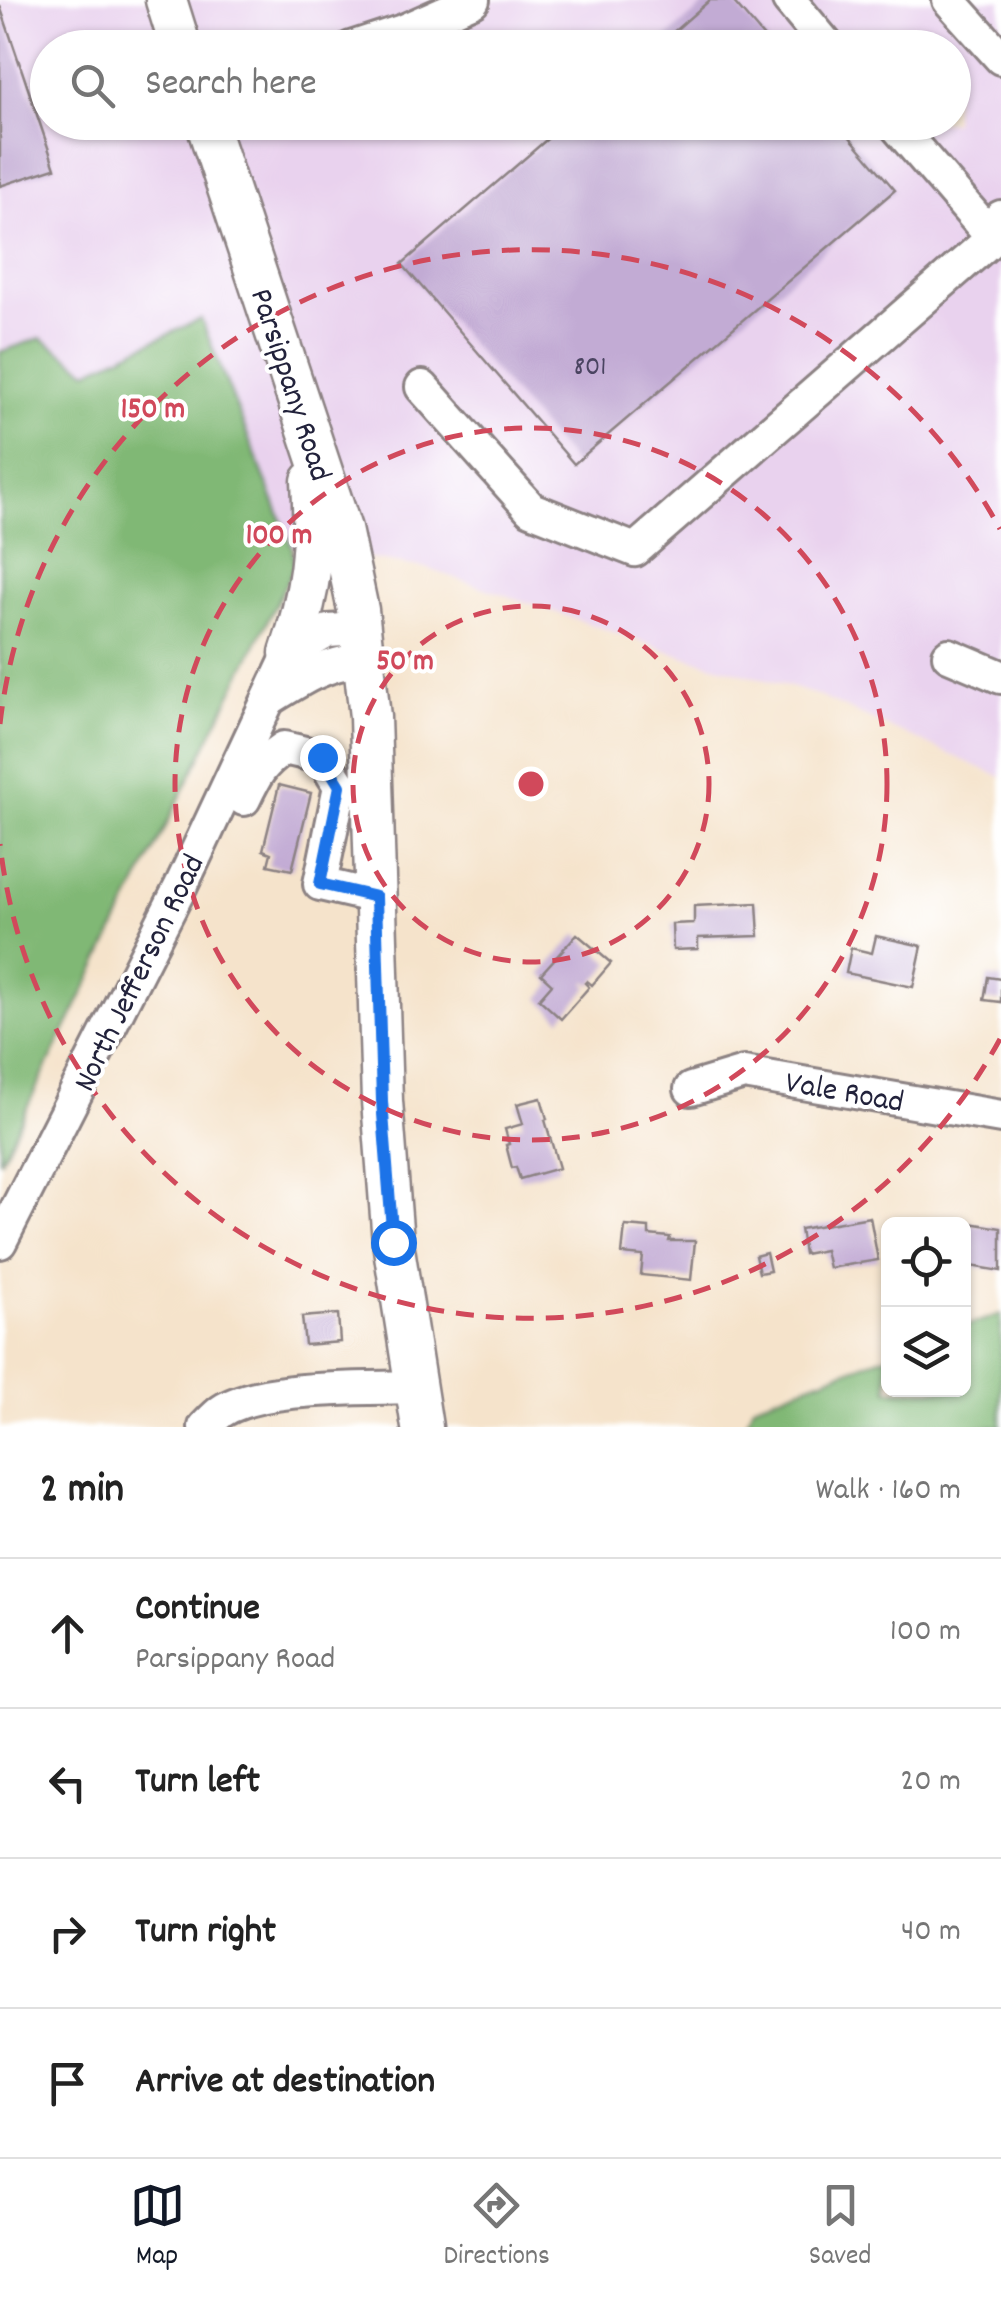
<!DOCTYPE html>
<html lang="en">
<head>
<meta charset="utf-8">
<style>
  body { margin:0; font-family:Dekko,sans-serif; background:#f2f2f2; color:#222 }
  .controls { position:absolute; right:30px; bottom:30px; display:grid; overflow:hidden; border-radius:15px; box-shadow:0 2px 8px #0004 }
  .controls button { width:90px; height:90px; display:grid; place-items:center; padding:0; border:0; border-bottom:2px solid #e0e0e0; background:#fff; color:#222; font:50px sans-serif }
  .stop { position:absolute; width:30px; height:30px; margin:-22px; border:8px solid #1a73e8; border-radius:50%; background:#fff }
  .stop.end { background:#1a73e8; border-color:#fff; box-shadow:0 2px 10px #0008 }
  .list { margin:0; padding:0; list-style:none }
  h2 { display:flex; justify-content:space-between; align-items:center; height:130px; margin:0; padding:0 40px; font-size:42px }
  h2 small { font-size:32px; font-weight:400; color:#767676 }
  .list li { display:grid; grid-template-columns:65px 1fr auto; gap:30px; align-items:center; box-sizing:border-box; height:150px; padding:0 40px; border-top:2px solid #e0e0e0 }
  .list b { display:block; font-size:38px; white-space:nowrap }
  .list p { margin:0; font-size:32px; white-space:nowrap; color:#767676 }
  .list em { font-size:32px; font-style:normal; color:#767676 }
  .icon { flex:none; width:55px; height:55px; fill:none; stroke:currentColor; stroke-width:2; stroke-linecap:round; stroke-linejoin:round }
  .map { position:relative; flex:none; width:1001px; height:1427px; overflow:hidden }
  .search { position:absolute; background:#fff; box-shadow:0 2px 8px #0004; left:30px; right:30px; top:30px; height:110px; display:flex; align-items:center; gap:25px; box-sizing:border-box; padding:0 35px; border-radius:55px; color:#767676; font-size:38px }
  .sheet { height:730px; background:#fff }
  nav { display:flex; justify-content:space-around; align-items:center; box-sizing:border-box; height:140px; border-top:2px solid #e0e0e0; background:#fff; font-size:28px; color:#767676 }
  nav a { display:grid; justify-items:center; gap:5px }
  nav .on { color:#111827 }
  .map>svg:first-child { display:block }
</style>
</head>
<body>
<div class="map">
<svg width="1001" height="1427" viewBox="0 0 1001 1427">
  <rect width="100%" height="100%" fill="#fff"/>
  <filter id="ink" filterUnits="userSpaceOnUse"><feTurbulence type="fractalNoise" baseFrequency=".01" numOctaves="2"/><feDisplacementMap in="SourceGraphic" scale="20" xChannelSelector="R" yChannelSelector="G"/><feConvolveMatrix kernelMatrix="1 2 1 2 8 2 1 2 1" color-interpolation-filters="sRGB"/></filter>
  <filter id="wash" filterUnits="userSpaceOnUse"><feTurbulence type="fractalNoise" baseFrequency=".0048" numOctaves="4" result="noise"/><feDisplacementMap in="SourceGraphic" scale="40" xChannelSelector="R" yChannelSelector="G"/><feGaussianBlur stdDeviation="2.25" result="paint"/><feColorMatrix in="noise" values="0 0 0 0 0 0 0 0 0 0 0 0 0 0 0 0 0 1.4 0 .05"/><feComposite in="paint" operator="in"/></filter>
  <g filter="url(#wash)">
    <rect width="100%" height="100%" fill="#f5e3cb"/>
    <path fill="#e9d2ee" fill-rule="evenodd" d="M 0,0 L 1001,0 L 1001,777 L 814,694 L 683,656 L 426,568 L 292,546 L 201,319 L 88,371 L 41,338 L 0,352 ZM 48,48 L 954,48 L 954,122 L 48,122 Z"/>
    <g fill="#80b875" stroke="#516d58" stroke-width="2.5">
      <polygon points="201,319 292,546 295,565 0,1162 0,352 41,338 88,371"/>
      <polygon points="1001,1314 1001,1427 745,1427 753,1405 888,1355 888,1390 964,1390 964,1327"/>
    </g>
    <g id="blocks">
      <g fill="#c2abd4">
        <polygon points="710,0 732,0 773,48 655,48"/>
        <polygon points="0,6 55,168 0,186"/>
        <polygon points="567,122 837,122 895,190 574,464 402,264"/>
        <polygon points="279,785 311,793 292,870 268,865 271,853 263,850"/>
        <polygon points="757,903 759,936 698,938 698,949 673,950 672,924 694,923 694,906"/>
        <polygon points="577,934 611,963 592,985 587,981 585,983 589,987 561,1019 539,999 552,984 541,974"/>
        <polygon points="876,936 922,946 913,987 846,973 851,948 872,953"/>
        <polygon points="988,977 1001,979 1001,1002 984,1000"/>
        <polygon points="541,1098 547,1119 545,1120 559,1168 520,1179 516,1167 512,1168 506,1145 509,1144 505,1129 523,1124 517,1104"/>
        <polygon points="870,1217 878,1260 829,1268 825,1250 804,1254 800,1229"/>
        <polygon points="964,1222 1001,1228 1001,1271 965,1265 967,1248 964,1248"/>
        <polygon points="625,1226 649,1228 649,1235 670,1237 669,1241 695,1241 691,1280 641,1275 643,1256 622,1254"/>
        <polygon points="766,1253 770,1271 759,1273 755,1256"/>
        <polygon points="338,1314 340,1342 305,1345 302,1317"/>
      </g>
    </g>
  </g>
  <g filter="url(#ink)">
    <use href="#blocks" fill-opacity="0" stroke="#8c8283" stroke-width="2.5"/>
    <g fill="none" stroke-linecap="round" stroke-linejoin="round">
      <g stroke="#8c8283" stroke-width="38">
        <g id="minor">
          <polyline points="789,0 829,48"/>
          <polyline points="949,0 1001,58"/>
          <polyline points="351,48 403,31 473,0"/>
          <polyline points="893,122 993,238"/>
          <polyline points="422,387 531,509 635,550 993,238 1001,217"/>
          <polyline points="949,655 1001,677"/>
          <path d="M 269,699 C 304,677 322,665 364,659"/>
          <path d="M 244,799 C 256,774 261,764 284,748 L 322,757 L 340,786 L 320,884 L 376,897"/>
          <polyline points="691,1089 744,1073 1001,1117"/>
          <polyline points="0,1242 181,886 290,653 328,631 360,629"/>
          <path d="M 205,1427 C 210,1422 216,1415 222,1411 C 262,1385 365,1389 415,1387"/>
        </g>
      </g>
      <g stroke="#8c8283" stroke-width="45">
        <g id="major">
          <polyline points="166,0 181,48"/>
          <polyline points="206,122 341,529 358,610 370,717 382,1101 393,1242 422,1427"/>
          <path d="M 290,653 C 311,592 316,545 312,481"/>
        </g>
      </g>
      <use href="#minor" stroke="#fff" stroke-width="32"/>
      <use href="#major" stroke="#fff" stroke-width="40"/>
    </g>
  </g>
  <g fill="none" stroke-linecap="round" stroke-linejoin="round" filter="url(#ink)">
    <polyline stroke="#1a73e8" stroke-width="12" points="322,757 340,786 320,884 376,897 382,1101 393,1242"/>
  </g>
  <g fill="none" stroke="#d1495b" stroke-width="5" stroke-dasharray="18 12">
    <circle cx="531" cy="784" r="178"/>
    <circle cx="531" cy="784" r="356"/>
    <path d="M1000 1039A534 534 0 0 1 0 844M0 724A534 534 0 0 1 1000 529"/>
  </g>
  <g text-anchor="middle" stroke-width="8" stroke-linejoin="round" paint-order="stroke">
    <g font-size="28" fill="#4a4461">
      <text x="590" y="374">801</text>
    </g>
    <g font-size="32" fill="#22223b" stroke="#fff">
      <text transform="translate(293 384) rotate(72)" y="11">Parsippany Road</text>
      <text transform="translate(137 972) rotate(-64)" y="11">North Jefferson Road</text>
      <text transform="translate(845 1090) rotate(10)" y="11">Vale Road</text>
    </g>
  </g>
  <circle cx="531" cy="784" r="15" fill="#d1495b" stroke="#fff" stroke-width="5"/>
  <g font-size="30" text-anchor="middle" font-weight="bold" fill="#d1495b" stroke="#fff" stroke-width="8" stroke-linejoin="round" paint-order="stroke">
    <text x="153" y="417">150 m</text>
    <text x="279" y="543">100 m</text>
    <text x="405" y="669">50 m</text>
  </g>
</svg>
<div class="controls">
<button><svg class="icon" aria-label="locate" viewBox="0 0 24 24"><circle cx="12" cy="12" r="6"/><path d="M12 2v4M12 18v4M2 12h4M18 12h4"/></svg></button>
<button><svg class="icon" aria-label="layers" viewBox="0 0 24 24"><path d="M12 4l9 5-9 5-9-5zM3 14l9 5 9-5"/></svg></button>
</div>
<div class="stop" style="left:393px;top:1242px"></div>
<div class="stop end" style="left:322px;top:757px"></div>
<div class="search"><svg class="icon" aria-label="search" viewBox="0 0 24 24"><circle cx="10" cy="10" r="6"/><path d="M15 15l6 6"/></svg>Search here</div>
</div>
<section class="sheet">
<h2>2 min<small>Walk · 160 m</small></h2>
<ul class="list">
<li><svg class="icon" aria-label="ahead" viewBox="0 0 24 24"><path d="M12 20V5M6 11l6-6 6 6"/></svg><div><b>Continue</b><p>Parsippany Road</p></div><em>100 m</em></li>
<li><svg class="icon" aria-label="left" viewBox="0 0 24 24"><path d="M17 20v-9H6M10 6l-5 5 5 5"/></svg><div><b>Turn left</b></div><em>20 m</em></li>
<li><svg class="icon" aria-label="right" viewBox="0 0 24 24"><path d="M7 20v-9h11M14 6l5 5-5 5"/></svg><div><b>Turn right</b></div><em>40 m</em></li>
<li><svg class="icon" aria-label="arrive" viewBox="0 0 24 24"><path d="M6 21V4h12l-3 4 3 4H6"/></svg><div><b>Arrive at destination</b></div></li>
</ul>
</section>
<nav>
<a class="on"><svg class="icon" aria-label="map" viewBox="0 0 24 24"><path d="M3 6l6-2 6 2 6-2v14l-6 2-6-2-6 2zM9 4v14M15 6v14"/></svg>Map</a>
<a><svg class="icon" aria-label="directions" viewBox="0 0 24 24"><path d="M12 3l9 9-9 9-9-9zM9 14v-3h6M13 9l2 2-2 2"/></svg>Directions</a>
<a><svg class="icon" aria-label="saved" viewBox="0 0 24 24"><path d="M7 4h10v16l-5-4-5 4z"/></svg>Saved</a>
</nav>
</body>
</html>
